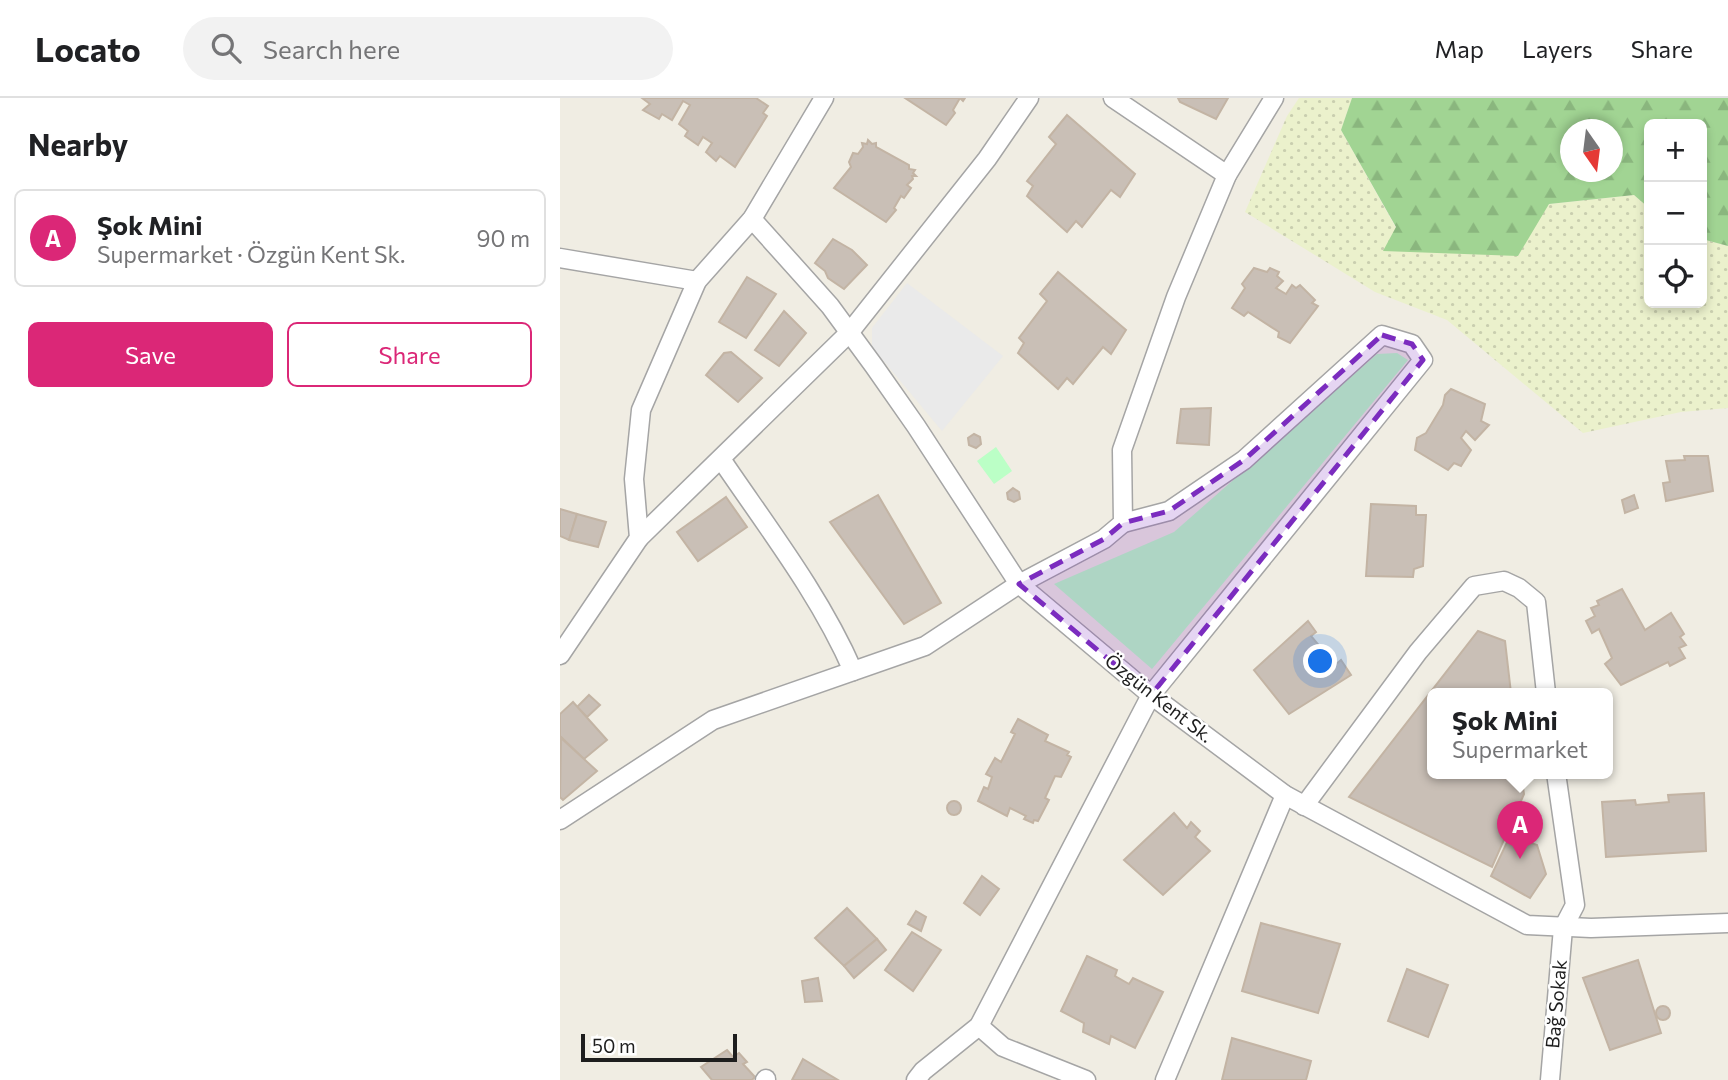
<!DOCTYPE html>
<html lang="en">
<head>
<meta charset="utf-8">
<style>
  body { margin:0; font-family:Commissioner,sans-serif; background:#f2f2f2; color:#202124 }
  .controls { position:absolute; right:21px; top:21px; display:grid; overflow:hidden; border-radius:10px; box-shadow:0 4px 10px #0003 }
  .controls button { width:63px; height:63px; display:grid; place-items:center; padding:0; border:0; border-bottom:2px solid #e0e0e0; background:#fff; color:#202124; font:35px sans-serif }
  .compass { position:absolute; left:1000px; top:21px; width:63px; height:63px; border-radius:50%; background:#fff; box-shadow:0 4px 10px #0003; rotate:166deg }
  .scale { position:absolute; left:21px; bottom:18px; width:156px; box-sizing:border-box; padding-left:7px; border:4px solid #1e1e1e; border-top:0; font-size:19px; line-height:24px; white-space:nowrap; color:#1e1e1e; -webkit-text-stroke:5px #fff; paint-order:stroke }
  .you { position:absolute; left:761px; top:564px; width:24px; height:24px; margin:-18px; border:5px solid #fff; border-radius:50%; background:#1a73e8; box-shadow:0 0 0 10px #1a73e833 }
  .badge { display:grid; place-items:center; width:46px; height:46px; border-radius:50%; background:#db2777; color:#fff; font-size:23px; font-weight:700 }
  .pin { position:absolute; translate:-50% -58px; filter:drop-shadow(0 2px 4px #0008) }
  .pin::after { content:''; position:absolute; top:37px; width:24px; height:21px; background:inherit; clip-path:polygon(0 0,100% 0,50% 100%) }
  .popup { position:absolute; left:867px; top:590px; width:186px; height:91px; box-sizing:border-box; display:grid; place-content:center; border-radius:10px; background:#fff; filter:drop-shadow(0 2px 5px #0005); font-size:23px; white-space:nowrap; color:#757577 }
  .popup b { font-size:26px; color:#202124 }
  .popup::after { content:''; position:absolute; left:50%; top:100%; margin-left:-14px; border:14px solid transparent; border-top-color:#fff }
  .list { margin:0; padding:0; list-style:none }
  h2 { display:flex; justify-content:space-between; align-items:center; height:91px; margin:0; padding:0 28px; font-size:30px }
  h2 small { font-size:23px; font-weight:400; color:#757577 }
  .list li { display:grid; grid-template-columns:46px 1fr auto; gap:21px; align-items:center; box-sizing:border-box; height:98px; margin:0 14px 14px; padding:0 14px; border:2px solid #e0e0e0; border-radius:10px }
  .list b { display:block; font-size:26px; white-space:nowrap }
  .list p { margin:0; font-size:23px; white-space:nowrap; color:#757577 }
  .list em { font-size:23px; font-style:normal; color:#757577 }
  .actions { display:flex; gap:14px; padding:21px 28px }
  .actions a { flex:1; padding:16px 0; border:2px solid #db2777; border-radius:10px; text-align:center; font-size:24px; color:#db2777 }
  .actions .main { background:#db2777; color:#fff }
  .icon { flex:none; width:38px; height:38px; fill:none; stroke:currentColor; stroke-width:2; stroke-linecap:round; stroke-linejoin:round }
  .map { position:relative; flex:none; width:1168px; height:982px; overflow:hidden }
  header { display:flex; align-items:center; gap:42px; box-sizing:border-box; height:98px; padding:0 35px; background:#fff; border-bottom:2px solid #e0e0e0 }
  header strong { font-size:33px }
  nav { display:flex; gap:38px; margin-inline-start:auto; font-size:24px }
  .search { width:490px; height:63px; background:#f2f2f2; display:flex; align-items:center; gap:18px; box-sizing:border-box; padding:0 24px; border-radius:38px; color:#757577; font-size:26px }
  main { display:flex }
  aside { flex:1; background:#fff }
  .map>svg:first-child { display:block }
</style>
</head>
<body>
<header>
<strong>Locato</strong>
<div class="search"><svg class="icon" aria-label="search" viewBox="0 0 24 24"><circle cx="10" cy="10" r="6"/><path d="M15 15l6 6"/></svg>Search here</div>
<nav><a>Map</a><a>Layers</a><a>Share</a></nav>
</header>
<main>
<aside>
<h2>Nearby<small></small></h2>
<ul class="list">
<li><span class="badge">A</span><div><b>Şok Mini</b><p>Supermarket · Özgün Kent Sk.</p></div><em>90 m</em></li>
</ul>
<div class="actions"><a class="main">Save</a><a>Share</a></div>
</aside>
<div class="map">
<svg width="1168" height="982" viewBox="0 0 1168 982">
  <defs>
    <pattern id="farmland-dots" width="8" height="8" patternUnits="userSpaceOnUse" patternTransform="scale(1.75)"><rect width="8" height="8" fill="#ebf1cc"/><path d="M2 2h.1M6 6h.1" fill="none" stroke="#c9ceaf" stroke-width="1.8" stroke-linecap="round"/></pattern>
    <pattern id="forest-firs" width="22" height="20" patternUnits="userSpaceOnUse" patternTransform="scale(1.75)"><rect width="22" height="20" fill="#a1d493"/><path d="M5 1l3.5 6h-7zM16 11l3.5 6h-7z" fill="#8ab67e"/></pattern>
  </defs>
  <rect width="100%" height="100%" fill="#f0ede3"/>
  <polygon fill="url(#farmland-dots)" points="739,0 792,0 781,32 836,130 824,153 989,106 1074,97 1089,109 1089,205 1142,205 1142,141 1168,148 1168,310 1121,314 1023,335 887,222 815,194 685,114 727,18"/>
  <path fill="url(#forest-firs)" fill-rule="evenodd" d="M 792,0 L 1168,0 L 1168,148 L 1142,141 L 1142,26 L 1089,26 L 1089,110 L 1074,97 L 989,106 L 958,158 L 823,153 L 836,129 L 781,32 ZM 1010,32 L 1052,32 L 1052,74 L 1010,74 Z"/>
  <g fill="#bbffc6">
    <polygon points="837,255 848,262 592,571 494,486 614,434 817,256"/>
    <polygon points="436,349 452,373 434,386 417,363"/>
  </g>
  <polygon fill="#eaeaea" points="347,185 443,258 382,333 312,249 312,230"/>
  <g fill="#c9bfb6" stroke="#c3b4a4" stroke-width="2">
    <polygon points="82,0 196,0 208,8 203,15 207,18 175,69 160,58 156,63 146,54 152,45 143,39 138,47 125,38 128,33 119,26 130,7 123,3 112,22 102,16 99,21 83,12 90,6"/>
    <polygon points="345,0 405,0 403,3 400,0 393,12 395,15 386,27"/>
    <polygon points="618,0 668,0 656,21 620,4"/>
    <polygon points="507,17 575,76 560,99 551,92 522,129 516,123 507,134 467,98 473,88 467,83 496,46 489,39"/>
    <polygon points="308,42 312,46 316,45 316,49 349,67 349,71 355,72 353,75 356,78 352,78 353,81 347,87 351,90 344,100 341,98 334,110 336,112 326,124 274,90 291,69 289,64 293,55 298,56 303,49 302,45 307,46"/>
    <polygon points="273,141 292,152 307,167 284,191 268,180 265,173 255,165"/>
    <polygon points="694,170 707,174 710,170 719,174 717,178 723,183 716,190 726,196 732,187 736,190 740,187 755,202 752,205 758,208 730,245 718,239 719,234 688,214 684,218 672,210 685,190 682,186"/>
    <polygon points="498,174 566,232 551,256 543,249 513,286 507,280 498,291 458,255 464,245 459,240 487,203 480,196"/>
    <polygon points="187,179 216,196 186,240 159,224"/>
    <polygon points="224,213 246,235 219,268 195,252"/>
    <polygon points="171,254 202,280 178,304 146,277 164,255"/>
    <polygon points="891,291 925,306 921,323 929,327 915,342 906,333 901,340 911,352 901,368 894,365 888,372 855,352 857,340 866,335 883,307 885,297"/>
    <polygon points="651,310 649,347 617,345 621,311"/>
    <polygon points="414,336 420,339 421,346 416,350 409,347 408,340"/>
    <polygon points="1124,358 1148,358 1153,393 1106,403 1103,385 1110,384 1106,363 1125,362"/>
    <polygon points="453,390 459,394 460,401 454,404 448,401 447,395"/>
    <polygon points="318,397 381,505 344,526 270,424"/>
    <polygon points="1074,397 1078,410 1065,415 1062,402"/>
    <polygon points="166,399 187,429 138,463 117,434"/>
    <polygon points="811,406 856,408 856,417 866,417 863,468 854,471 853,479 806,478"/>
    <polygon points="0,411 17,416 9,442 0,438"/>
    <polygon points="17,416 46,424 38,449 9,442"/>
    <polygon points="1062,491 1085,532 1111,515 1124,536 1120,539 1126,547 1119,550 1125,560 1110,568 1108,564 1061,587 1045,566 1052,560 1039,531 1032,535 1026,523 1035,518 1031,510 1039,507 1037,503"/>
    <polygon points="748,523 756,534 751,538 775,567 781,562 791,577 729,616 694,572"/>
    <polygon points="918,533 945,543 951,595 872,595 872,675 961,675 964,696 932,769 789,699"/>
    <polygon points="29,597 40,607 27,619 17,609"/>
    <polygon points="13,604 47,642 24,661 0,638 0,616"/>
    <polygon points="458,621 488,637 485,643 509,654 507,657 511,659 501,679 495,678 485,700 489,702 478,723 474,722 473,725 464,721 466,718 450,710 447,718 418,703 424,689 428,691 432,679 426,676 435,660 441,664 455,636 451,634"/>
    <polygon points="1,640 37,673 3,702 0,699"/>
    <polygon points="1144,695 1146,753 1046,759 1042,704 1075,702 1076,707 1109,704 1108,697"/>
    <circle cx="394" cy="710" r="7"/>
    <polygon points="614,715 627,730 631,724 640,733 635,739 650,753 603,797 564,762"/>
    <polygon points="950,738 977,747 986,776 970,800 931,778"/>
    <polygon points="422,778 439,791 420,817 404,805"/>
    <polygon points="287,810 317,841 284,868 255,840"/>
    <polygon points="356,813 366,819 361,833 348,826"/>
    <polygon points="701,825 780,846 758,915 682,893"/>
    <polygon points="352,834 381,852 353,893 325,872"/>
    <polygon points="317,841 326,852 294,880 284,868"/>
    <polygon points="527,858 557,872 555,878 569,886 573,880 603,894 575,950 551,938 549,946 523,934 524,925 501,913"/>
    <polygon points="1078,862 1101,935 1050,952 1023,880"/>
    <polygon points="847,871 888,887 868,939 828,923"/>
    <polygon points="258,880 262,903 245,904 242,883"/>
    <circle cx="1103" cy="915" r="7"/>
    <polygon points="672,940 751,963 746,982 662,982"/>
    <polygon points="167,952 173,959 179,955 187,964 183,966 195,979 192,982 152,982 141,969"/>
    <polygon points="243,961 278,982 232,982"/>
  </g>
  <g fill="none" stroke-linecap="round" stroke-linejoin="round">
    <g stroke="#a5a5a5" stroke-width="21">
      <g id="street">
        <polyline points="553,0 667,77"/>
        <polyline points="192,121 270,208 314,268 356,328 459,486 591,597 725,697 967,827 1031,830 1168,825"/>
        <polyline points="0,160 137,183"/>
        <path d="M 161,361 C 207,429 260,497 293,573"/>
        <polyline points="79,440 289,235 427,61 469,0"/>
        <polyline points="0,557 79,440 74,381 81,312 137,183 192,121 264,0"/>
        <polyline points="744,708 858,554 914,488 944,483 959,490 976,504 986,595"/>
        <polyline points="0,722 153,622 365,548 459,486 544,441 563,425 562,352 616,199 667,77 714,0"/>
        <polyline points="419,928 443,949 526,982"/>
        <polyline points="205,982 206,981"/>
        <polyline points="356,982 363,973 419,928 591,597 863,262 852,246 822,237 684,362 609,413 563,425"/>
        <polyline points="605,982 725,697"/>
        <polyline points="990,982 1003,830 1015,807 996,675"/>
      </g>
    </g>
    <use href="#street" stroke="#fff" stroke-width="18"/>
  </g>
  <path fill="#7b2cbf" fill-opacity="0.2" stroke="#7b2cbf" stroke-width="5" stroke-dasharray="14 9" stroke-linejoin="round" d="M 822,237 L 852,246 L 863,262 L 591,597 L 459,486 L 544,441 L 563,425 L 609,413 L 684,362 Z"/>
  <g text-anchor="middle" stroke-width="5" stroke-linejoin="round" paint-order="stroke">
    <g font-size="19" fill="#1e1e1e" stroke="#fff">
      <text transform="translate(599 600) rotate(38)" y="7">Özgün Kent Sk.</text>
      <text transform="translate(996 906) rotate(-85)" y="7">Bağ Sokak</text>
    </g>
  </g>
</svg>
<div class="controls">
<button>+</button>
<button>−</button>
<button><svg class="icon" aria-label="locate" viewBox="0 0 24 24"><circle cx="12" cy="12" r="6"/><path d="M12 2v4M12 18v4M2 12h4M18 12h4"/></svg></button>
</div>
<svg class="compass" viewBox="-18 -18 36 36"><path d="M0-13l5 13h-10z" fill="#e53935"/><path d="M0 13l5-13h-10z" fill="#757577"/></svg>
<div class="scale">50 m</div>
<div class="you"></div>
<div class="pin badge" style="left:960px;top:761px">A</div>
<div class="popup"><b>Şok Mini</b>Supermarket</div>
</div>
</main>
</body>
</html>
